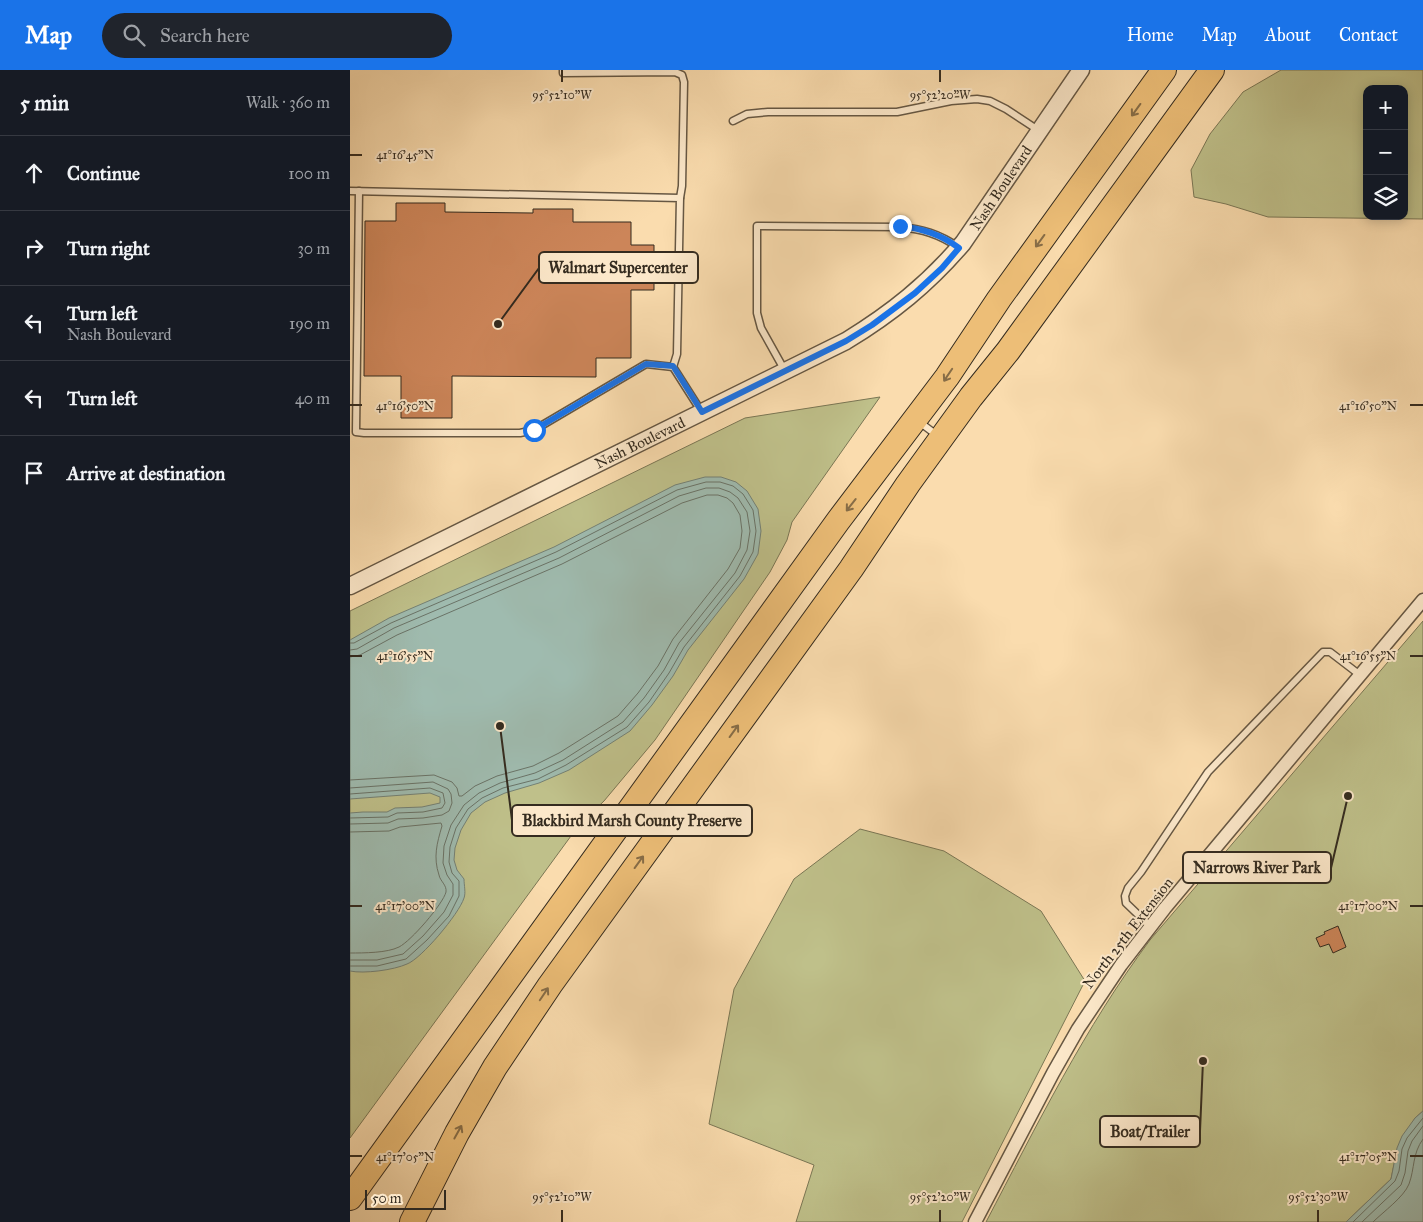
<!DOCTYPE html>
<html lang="en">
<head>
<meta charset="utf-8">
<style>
  body { margin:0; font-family:"IM FELL Great Primer",serif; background:#20242c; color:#f1f3f6 }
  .controls { position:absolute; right:15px; top:15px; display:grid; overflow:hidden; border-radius:10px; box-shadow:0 2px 12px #0003 }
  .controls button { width:45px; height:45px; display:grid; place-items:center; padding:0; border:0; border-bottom:1px solid #363941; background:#171b24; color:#f1f3f6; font:25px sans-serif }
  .scale { position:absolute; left:15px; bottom:12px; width:81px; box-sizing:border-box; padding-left:5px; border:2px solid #342b1f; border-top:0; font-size:14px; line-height:18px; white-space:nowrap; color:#342b1f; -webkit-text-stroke:4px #fce8ca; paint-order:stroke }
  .stop { position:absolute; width:15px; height:15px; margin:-11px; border:4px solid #1a73e8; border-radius:50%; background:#fff }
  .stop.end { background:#1a73e8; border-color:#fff; box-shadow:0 1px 5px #0008 }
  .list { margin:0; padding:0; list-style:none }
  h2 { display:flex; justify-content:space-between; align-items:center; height:65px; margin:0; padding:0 20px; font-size:21px }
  h2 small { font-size:16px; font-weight:400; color:#9ea1a6 }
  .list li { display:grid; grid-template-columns:32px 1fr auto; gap:15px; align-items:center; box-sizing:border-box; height:75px; padding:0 20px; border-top:1px solid #363941 }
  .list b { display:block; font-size:19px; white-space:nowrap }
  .list p { margin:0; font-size:16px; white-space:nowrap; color:#9ea1a6 }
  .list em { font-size:16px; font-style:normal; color:#9ea1a6 }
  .icon { flex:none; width:28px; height:28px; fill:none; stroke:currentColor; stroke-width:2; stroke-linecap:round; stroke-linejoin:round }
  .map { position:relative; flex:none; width:1073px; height:1152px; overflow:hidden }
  header { display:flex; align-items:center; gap:30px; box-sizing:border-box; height:70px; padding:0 25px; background:#1a73e8; color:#fff }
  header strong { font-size:24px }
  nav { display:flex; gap:28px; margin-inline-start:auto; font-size:18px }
  .search { width:350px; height:45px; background:#20242c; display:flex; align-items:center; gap:12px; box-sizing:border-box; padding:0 18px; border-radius:28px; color:#9ea1a6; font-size:19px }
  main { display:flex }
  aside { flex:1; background:#171b24 }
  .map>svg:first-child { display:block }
</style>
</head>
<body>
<header>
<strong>Map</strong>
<div class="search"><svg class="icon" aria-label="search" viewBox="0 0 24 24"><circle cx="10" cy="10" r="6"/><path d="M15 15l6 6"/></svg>Search here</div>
<nav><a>Home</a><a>Map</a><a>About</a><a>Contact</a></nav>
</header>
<main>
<aside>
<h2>5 min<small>Walk · 360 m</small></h2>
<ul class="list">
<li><svg class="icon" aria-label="ahead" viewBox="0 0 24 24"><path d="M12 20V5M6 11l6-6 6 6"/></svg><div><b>Continue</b></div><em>100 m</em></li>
<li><svg class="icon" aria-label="right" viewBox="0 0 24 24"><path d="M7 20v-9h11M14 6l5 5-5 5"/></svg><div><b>Turn right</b></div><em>30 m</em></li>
<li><svg class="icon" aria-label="left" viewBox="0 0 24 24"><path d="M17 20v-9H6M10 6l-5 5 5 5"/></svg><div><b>Turn left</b><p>Nash Boulevard</p></div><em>190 m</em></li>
<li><svg class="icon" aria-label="left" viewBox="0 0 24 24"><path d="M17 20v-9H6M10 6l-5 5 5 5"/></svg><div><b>Turn left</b></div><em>40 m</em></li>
<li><svg class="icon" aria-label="arrive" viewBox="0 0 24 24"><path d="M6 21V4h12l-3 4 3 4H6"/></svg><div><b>Arrive at destination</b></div></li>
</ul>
</aside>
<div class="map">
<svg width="1073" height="1152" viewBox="0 0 1073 1152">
  <rect width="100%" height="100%" fill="#fadcae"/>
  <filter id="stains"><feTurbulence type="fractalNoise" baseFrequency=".004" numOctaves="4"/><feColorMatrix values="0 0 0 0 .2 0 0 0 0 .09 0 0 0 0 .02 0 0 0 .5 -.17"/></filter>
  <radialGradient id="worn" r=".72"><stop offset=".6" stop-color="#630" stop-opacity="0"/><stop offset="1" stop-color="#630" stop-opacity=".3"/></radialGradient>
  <g fill="#bfc08a" stroke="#7a7654" fill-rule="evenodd">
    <path d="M 931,0 L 1073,0 L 1073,149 L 918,147 L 876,134 L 844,127 L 841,100 L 860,64 L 893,22 ZM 1017,19 L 1054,19 L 1054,146 L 1017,146 Z"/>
    <polygon points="530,327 442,452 437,470 420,502 305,670 254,731 229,755 0,1068 0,541 395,348"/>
    <path d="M 1073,551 L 1073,1041 L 1065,1048 L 1045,1090 L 1041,1109 L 996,1152 L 636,1152 C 687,1055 735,957 800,870 Z"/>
    <polygon points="510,759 594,781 691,841 735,911 612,1152 446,1152 464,1095 359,1054 384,919 444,809"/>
  </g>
  <g fill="#9fbbaf" stroke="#748175">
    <path d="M 355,407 L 371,407 L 386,412 L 397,421 L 408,439 L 411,461 L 408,484 L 394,509 L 338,580 L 323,606 L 302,635 L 280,661 L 219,700 L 189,713 L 155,723 L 135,732 L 121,743 L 111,760 L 105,778 L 104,790 L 107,800 L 114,809 C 114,815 116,823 114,828 C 109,844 71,889 57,894 C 44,900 14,904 0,901 L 0,743 L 13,742 L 37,742 L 45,738 L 72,737 L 90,733 L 90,727 L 80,723 L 0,729 L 0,570 L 39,548 L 204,477 L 325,415 Z"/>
    <polygon points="1073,1041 1073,1152 996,1152 1041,1109 1047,1078 1052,1066 1065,1048"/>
  </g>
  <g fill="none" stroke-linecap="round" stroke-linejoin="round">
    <g stroke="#6a7367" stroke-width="1">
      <polyline points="0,573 4,573 41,553 206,482 327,420 356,412 370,412 383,416 393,424 403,440 406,461 403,482 390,506 334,577 319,603 299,632 277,657 216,695 188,709 153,718 132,728 118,739 106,758 100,777 99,792 102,803 109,811 109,826 99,846 77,870 56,889 27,896 0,896"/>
      <polyline points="0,580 7,579 44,558 209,488 329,426 356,418 369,418 380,422 388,428 397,442 400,461 397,480 385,503 329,573 314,600 294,628 273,652 213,690 185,703 150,713 129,723 114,735 101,755 94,776 93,793 97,805 103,814 103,825 94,842 73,866 53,884 27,890 0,890"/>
      <polyline points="0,587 10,585 47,565 212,494 332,433 357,425 368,425 377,428 383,433 390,445 392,461 390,478 378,499 323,569 308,596 288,623 268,646 209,683 183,696 147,706 125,716 112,726 109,726 107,718 102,712 84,705 0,710"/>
      <polyline points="0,718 83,712 98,719 101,724 102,733 99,741 92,745 73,748 48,749 38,753 0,754"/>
      <polyline points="0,724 80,718 93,723 95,733 92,738 73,742 47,743 38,747 0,748"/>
      <path d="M 0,762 L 39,761 L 50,757 L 91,753 L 92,756 C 87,773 83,787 89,805 C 90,811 97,815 96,822 C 93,834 61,871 49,877 C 37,883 14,883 0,883"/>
      <polyline points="1003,1152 1045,1111 1049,1101 1052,1079 1057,1068 1073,1048"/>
      <polyline points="1012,1152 1051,1115 1055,1103 1058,1081 1062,1071 1073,1056"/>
      <path d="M 1023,1152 C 1033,1142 1054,1127 1059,1114 C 1065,1098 1062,1084 1073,1069"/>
    </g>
  </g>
  <g fill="#cc8559" stroke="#342b1f">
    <polygon points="46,133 95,133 95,142 183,143 183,139 223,139 223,152 281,152 281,175 304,175 304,220 281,220 281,288 246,288 246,307 102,306 102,348 51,348 51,306 14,306 15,151 46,151"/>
    <polygon points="988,856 996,877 983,883 979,874 970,877 966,868 975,864 974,862"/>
  </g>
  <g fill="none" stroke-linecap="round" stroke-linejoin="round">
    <g stroke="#665743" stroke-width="9">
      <g id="service">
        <polyline points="213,0 213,3 325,2 332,5 334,12 332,116 330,128"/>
        <polyline points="383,51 397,44 418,42 547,42 601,31 627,29 640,31 656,39 688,60"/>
        <polyline points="0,121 330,128 327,284 323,297 351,341"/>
        <polyline points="9,121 6,362 14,363 170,363 184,360 296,294 323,297"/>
        <path d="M 435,301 L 411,258 L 407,243 L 407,156 L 550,157 C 572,159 589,164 608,177"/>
        <polyline points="568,351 588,366"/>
        <polyline points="801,857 776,833 775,826 778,818 791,802 858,702 973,582 980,582 1010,605"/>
      </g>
    </g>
    <g stroke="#665743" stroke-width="15">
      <polyline id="minor" points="625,1152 703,1003 728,959 771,895 815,838 1073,530"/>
    </g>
    <g stroke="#665743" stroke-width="19">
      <path id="tertiary" d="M 0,516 L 496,271 C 542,243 578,214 613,173 L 731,0"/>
    </g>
    <g stroke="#342b1f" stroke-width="26">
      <g id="motorway">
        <polyline points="0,1128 488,451 597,307 649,229 814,0"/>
        <polyline points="62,1152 107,1063 145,997 200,915 501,499 558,414 621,327 658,281 862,0"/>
      </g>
    </g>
    <use href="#service" stroke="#fce8ca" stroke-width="6"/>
    <use href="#minor" stroke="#fce8ca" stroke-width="12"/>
    <use href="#tertiary" stroke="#fce8ca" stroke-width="16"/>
    <use href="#motorway" stroke="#edbe77" stroke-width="24"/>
  </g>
  <defs><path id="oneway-shaft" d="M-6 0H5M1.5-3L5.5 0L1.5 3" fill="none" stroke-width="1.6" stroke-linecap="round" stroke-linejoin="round" transform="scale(1.25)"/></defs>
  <g stroke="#876d47">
    <use href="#oneway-shaft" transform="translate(786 40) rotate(126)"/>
    <use href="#oneway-shaft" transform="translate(690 171) rotate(126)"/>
    <use href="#oneway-shaft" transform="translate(598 305) rotate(124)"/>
    <use href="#oneway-shaft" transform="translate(501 435) rotate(128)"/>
    <use href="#oneway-shaft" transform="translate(384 661) rotate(-54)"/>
    <use href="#oneway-shaft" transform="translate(289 792) rotate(-54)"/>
    <use href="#oneway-shaft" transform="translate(194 924) rotate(-56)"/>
    <use href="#oneway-shaft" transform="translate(108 1062) rotate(-61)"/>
  </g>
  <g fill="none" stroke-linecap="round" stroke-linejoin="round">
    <path stroke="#1a73e8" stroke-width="6" d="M 184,360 L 296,294 L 323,296 L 352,342 L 496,271 L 522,255 L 565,223 L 592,198 L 609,178 C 590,164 573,159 550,156"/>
  </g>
  <path fill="none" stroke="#342b1f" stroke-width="2" d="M 212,0 L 212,12M 590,0 L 590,12M 0,85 L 12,85M 0,335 L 12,335M 1060,335 L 1073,335M 0,586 L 12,586M 1060,586 L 1073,586M 0,836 L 12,836M 1060,836 L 1073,836M 0,1086 L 12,1086M 1060,1086 L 1073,1086M 212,1140 L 212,1152M 590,1140 L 590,1152M 968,1140 L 968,1152"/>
  <g text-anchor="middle" stroke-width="4" stroke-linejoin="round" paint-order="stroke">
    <g font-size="15" fill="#342b1f" stroke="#fce8ca">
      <text transform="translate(651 118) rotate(-56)" y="5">Nash Boulevard</text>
      <text transform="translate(290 373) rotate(-26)" y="5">Nash Boulevard</text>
      <text transform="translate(778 863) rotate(-52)" y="5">North 25th Extension</text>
    </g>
  </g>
  <g font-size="12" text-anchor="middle" fill="#342b1f" stroke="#fce8ca" stroke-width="4" stroke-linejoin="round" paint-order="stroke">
    <text x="212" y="29">95°52'10"W</text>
    <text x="590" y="29">95°52'20"W</text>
    <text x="55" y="89">41°16'45"N</text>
    <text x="1018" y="340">41°16'50"N</text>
    <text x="55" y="340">41°16'50"N</text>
    <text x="1018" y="590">41°16'55"N</text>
    <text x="55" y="590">41°16'55"N</text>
    <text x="1018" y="840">41°17'00"N</text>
    <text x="55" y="840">41°17'00"N</text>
    <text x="1018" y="1091">41°17'05"N</text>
    <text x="55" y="1091">41°17'05"N</text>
    <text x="212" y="1131">95°52'10"W</text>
    <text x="590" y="1131">95°52'20"W</text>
    <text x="968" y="1131">95°52'30"W</text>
  </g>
  <path fill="none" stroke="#342b1f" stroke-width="2" d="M148 254L189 198M150 656L162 750M998 726L981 798M853 991L850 1061"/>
  <g fill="#342b1f" stroke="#fce8ca" stroke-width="2">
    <circle cx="148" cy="254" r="5"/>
    <circle cx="150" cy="656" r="5"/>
    <circle cx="998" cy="726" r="5"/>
    <circle cx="853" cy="991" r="5"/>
  </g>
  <g fill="#fce8ca" stroke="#342b1f" stroke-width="2">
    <rect x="189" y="182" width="159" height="31" rx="5"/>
    <rect x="162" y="735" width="240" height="31" rx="5"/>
    <rect x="833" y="782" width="148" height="31" rx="5"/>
    <rect x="750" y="1046" width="100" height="31" rx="5"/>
  </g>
  <g font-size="16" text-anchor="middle" font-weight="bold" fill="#342b1f">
    <text x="268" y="203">Walmart Supercenter</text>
    <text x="282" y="756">Blackbird Marsh County Preserve</text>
    <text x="907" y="803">Narrows River Park</text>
    <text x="800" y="1067">Boat/Trailer</text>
  </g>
  <rect width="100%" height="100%" filter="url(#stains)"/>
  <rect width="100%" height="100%" fill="url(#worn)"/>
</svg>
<div class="controls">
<button>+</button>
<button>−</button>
<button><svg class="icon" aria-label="layers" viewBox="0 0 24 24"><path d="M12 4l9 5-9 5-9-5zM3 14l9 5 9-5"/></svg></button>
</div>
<div class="scale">50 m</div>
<div class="stop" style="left:184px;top:360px"></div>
<div class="stop end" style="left:550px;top:156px"></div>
</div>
</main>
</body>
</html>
